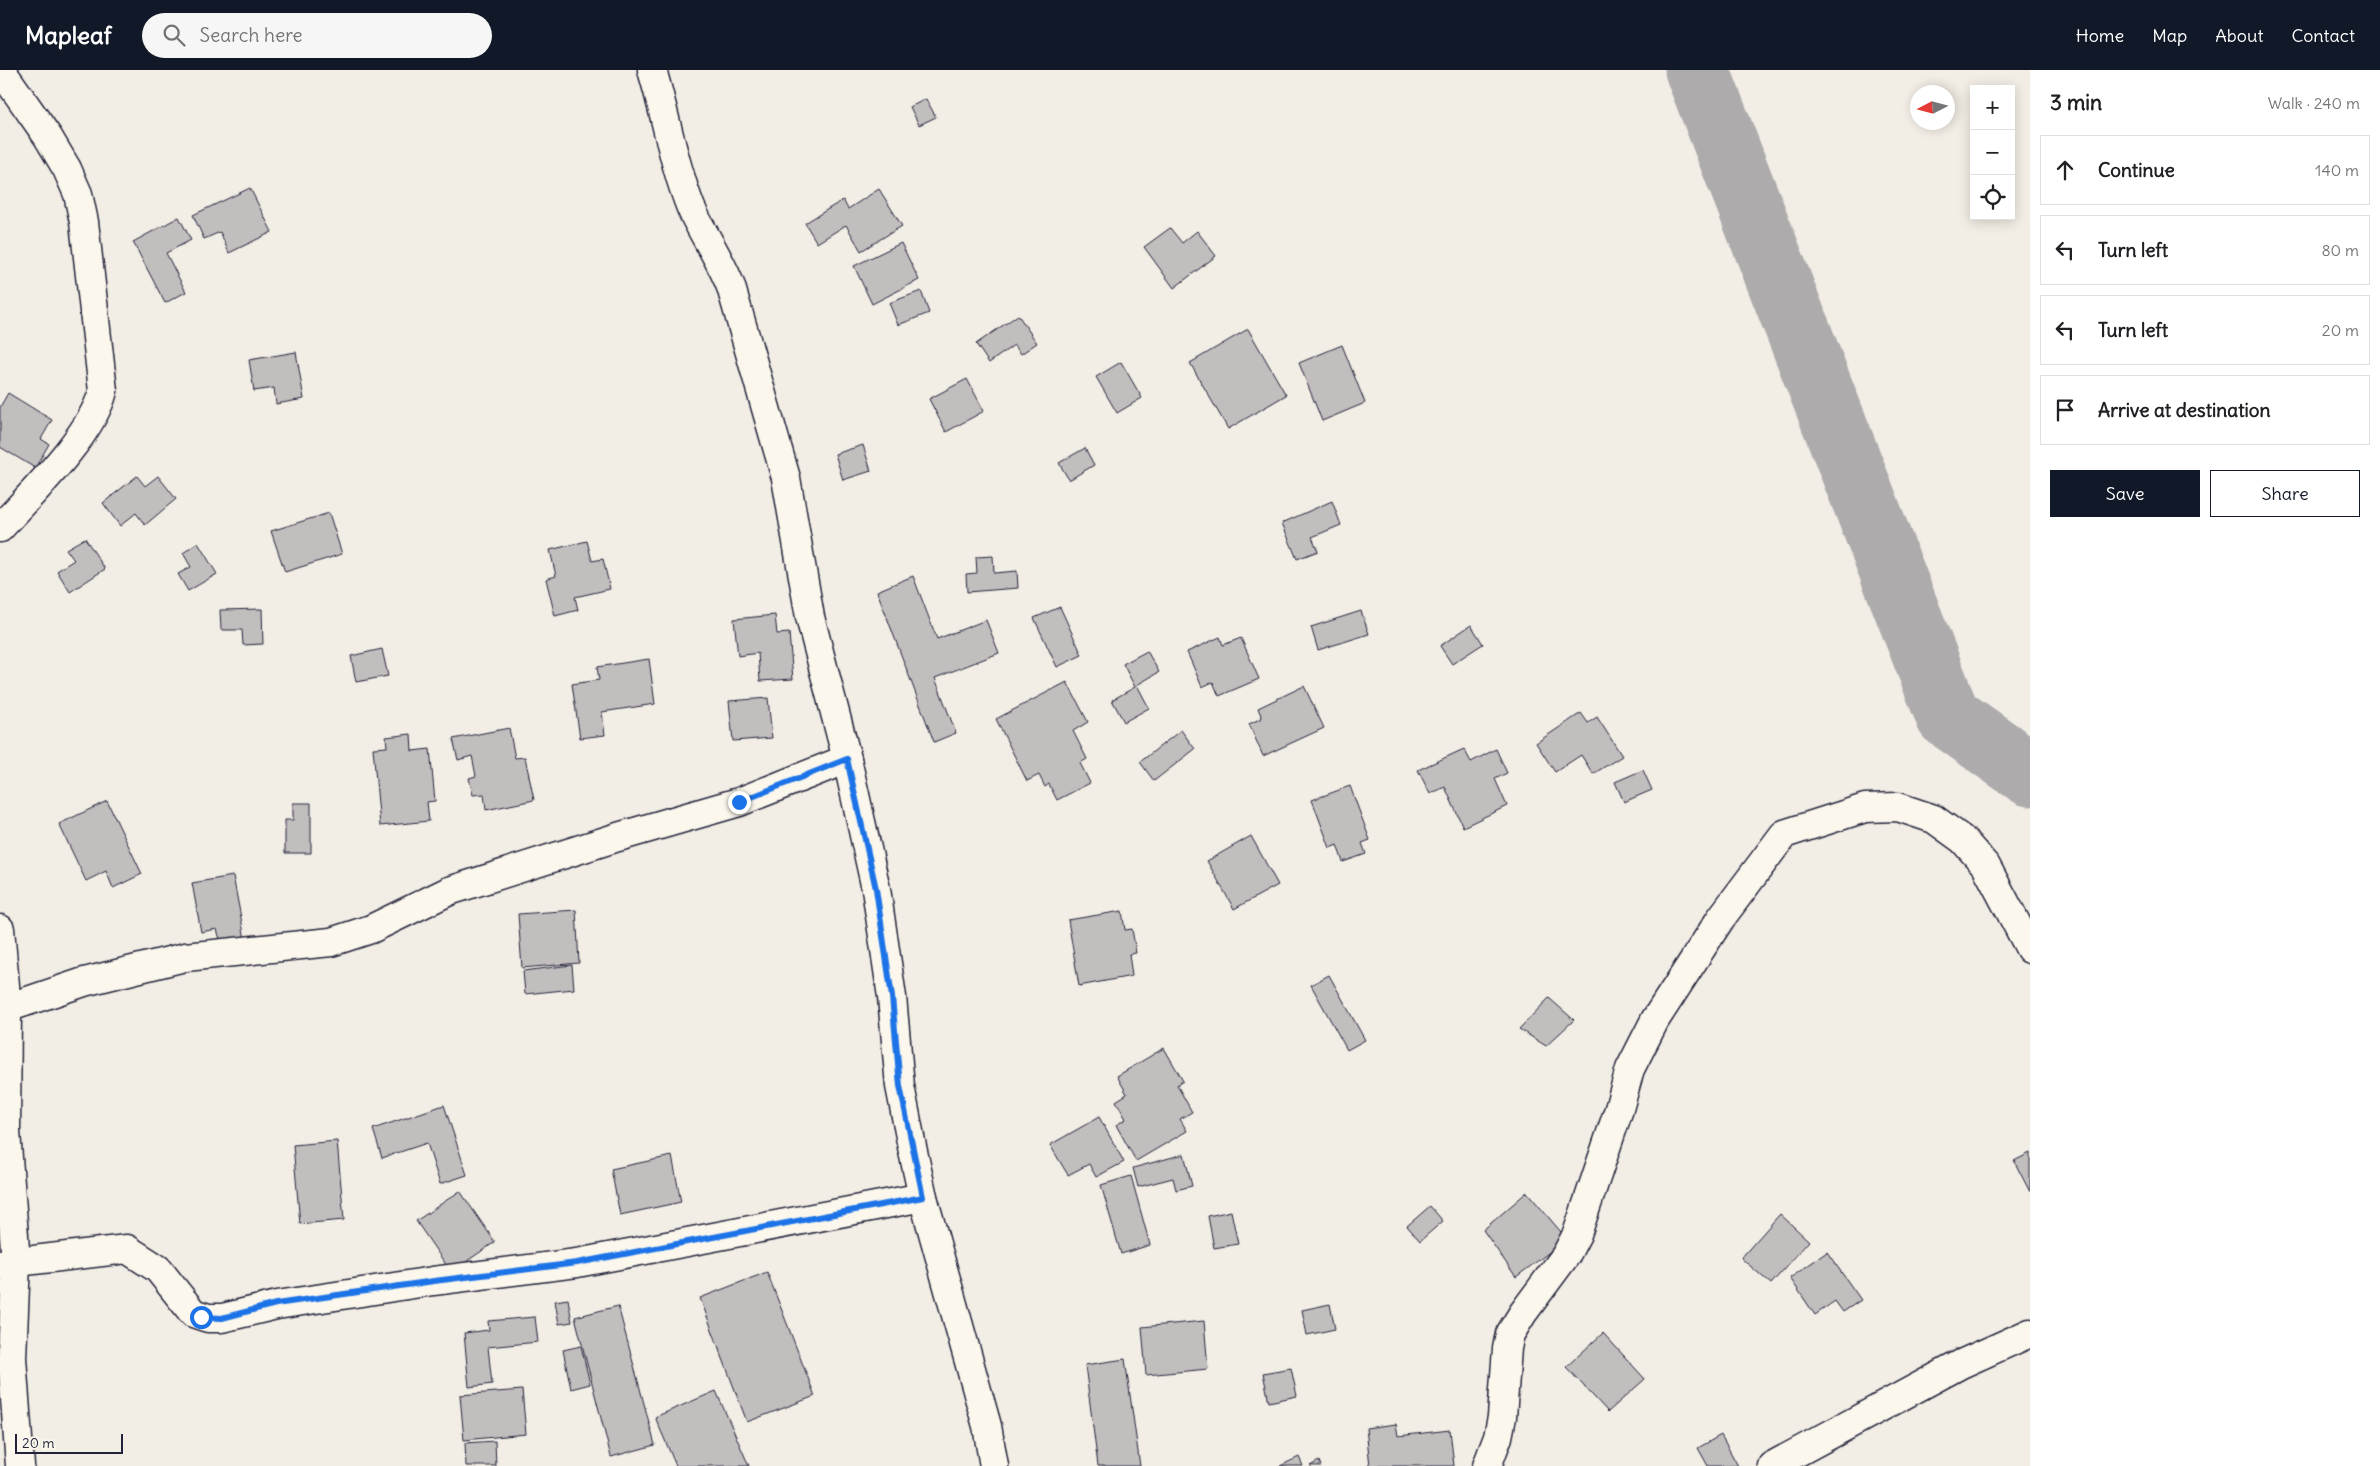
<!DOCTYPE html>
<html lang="en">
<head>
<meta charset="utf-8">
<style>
  body { margin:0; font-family:Delius,sans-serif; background:#f6f6f6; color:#202124 }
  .controls { position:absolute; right:15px; top:15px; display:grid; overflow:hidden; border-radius:0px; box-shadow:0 2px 12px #0003 }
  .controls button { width:45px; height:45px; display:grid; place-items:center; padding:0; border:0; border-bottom:1px solid #e0e0e0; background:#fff; color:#202124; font:25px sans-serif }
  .compass { position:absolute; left:1910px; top:15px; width:45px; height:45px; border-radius:50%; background:#fff; box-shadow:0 2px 12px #0003; rotate:264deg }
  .scale { position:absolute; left:15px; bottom:12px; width:108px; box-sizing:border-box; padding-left:5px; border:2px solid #22223b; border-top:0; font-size:14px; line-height:18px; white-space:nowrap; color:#22223b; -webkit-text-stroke:4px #fbf7ec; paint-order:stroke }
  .stop { position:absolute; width:15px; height:15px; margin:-11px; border:4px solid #1a73e8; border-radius:50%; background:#fff }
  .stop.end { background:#1a73e8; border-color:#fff; box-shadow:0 1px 5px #0008 }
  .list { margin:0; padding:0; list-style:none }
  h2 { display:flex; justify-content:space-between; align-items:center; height:65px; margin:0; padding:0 20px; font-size:21px }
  h2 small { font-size:16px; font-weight:400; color:#757577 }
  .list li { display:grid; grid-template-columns:32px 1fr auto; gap:15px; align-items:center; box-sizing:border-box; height:70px; margin:0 10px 10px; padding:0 10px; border:1px solid #e0e0e0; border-radius:0px }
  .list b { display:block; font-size:19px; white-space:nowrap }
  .list em { font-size:16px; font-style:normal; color:#757577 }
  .actions { display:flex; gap:10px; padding:15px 20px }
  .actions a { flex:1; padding:11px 0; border:1px solid #111827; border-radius:0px; text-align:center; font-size:18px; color:#111827 }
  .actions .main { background:#111827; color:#fff }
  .icon { flex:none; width:28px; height:28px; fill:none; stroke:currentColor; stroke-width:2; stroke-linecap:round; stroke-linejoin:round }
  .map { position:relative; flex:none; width:2030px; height:1396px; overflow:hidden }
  header { display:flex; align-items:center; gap:30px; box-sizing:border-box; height:70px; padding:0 25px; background:#111827; color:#fff }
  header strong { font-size:24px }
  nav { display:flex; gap:28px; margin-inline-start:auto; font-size:18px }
  .search { width:350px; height:45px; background:#f6f6f6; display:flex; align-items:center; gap:12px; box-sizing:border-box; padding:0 18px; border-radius:28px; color:#757577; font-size:19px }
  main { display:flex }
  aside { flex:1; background:#fff }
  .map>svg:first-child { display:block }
</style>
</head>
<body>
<header>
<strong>Mapleaf</strong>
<div class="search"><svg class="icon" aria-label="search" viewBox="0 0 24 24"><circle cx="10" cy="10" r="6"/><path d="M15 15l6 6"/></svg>Search here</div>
<nav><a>Home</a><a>Map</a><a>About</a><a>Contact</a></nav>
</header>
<main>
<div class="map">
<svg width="2030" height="1396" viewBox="0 0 2030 1396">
  <rect width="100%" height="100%" fill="#f2eee5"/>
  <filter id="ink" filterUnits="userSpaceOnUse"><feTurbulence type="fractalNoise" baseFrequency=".02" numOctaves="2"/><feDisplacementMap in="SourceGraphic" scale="10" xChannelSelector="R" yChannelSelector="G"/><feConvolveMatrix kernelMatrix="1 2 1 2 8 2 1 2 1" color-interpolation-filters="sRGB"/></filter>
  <g filter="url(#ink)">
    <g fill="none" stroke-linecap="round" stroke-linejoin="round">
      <polyline stroke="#aeabad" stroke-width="65" points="1697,0 1948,646 2030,704"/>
    </g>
    <g fill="#c2bebe" stroke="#22223b">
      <polygon points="926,29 936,47 919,55 910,37"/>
      <polygon points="250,118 272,162 229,183 220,162 204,169 193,145"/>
      <polygon points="879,119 902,156 861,181 846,155 817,173 805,153 843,130 848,139"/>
      <polygon points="179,147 191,170 166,183 186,222 165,233 133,172"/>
      <polygon points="1170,158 1182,173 1197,161 1216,186 1174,218 1144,177"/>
      <polygon points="901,173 919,210 872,234 854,196"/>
      <polygon points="921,221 929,243 898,255 889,233"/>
      <polygon points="1018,245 1037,273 1021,284 1014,275 989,293 976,274"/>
      <polygon points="1248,259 1286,325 1228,359 1190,293"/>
      <polygon points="1342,275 1365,333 1322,351 1299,293"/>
      <polygon points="296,282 304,329 276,334 274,318 254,321 249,290"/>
      <polygon points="1121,292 1142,328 1117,343 1096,307"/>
      <polygon points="967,309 984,341 946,362 929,329"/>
      <polygon points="8,323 52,350 41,369 49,374 35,398 0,377 0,337"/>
      <polygon points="863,375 871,401 843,410 835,384"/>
      <polygon points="1085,378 1094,395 1069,410 1059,393"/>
      <polygon points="137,406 145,416 158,406 176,429 145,455 136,443 120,456 103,433"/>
      <polygon points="1332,431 1341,455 1312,467 1318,481 1297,489 1282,453"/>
      <polygon points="329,443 342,484 285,502 271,461"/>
      <polygon points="85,468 105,499 70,522 57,501 74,490 66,479"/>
      <polygon points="587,471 592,491 603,489 610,519 575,527 578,540 555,546 546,509 556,506 550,480"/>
      <polygon points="198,473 217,504 188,521 178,504 191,497 183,483"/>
      <polygon points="993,486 994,503 1017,501 1018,518 967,522 966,504 977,503 976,487"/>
      <polygon points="913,506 937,569 986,550 999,583 935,608 956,663 934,672 877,521"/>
      <polygon points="1060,537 1082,585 1057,597 1034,548"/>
      <polygon points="262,539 263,574 243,575 242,560 221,560 220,540"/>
      <polygon points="1361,541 1369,564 1318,580 1311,557"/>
      <polygon points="775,545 777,564 789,563 793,609 760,611 758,583 738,586 734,549"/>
      <polygon points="1471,555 1483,574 1452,594 1440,576"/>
      <polygon points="1220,567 1223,575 1241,568 1259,609 1219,626 1213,612 1202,617 1187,582"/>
      <polygon points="382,579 388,606 356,612 351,586"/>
      <polygon points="1147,581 1159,602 1137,615 1149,638 1124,652 1112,630 1135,617 1123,594"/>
      <polygon points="649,589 655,634 602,642 605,665 580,668 572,614 599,610 597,597"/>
      <polygon points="1067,612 1088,652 1073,661 1087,689 1080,693 1090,713 1057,730 1049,714 1045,717 1039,705 1027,711 996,649"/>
      <polygon points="1304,616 1324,658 1263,686 1249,654 1262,648 1258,638"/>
      <polygon points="768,628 772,668 733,671 729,631"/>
      <polygon points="1581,643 1588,653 1597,647 1622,686 1593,704 1581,685 1555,702 1536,673"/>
      <polygon points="509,658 515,688 525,687 534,730 486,740 484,724 473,725 469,708 476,706 472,686 458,690 453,669"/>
      <polygon points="1181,660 1195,679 1154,711 1140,692"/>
      <polygon points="411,664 412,681 430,679 435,731 427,732 429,751 380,756 373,678 387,677 386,667"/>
      <polygon points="1464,679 1471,692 1496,679 1507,703 1495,709 1507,736 1463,757 1445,717 1430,724 1418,700"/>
      <polygon points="1643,700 1652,720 1624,732 1615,712"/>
      <polygon points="1350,716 1370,770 1362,773 1366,784 1343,792 1337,775 1330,778 1312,730"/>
      <polygon points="107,731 142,804 113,818 106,801 86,811 59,754"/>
      <polygon points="293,733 311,733 311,783 285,783 285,750 293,750"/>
      <polygon points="1251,766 1278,815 1234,839 1207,791"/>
      <polygon points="233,806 245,869 221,873 217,859 201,862 192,813"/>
      <polygon points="576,840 579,893 522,898 518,844"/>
      <polygon points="1122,841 1125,860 1132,859 1136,883 1129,884 1132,906 1079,916 1068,850"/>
      <polygon points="572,895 574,919 525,924 523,901"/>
      <polygon points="1329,905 1365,970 1347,980 1311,915"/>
      <polygon points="1549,928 1574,950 1546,976 1519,959"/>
      <polygon points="1164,978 1183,1011 1177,1015 1192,1042 1180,1049 1187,1061 1136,1091 1116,1055 1126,1049 1116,1031 1127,1024 1117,1006"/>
      <polygon points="444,1035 467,1105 440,1114 427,1073 382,1088 373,1059"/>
      <polygon points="1099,1047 1124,1092 1096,1107 1089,1094 1068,1105 1050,1075"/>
      <polygon points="337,1071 344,1150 300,1154 293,1075"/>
      <polygon points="2030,1083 2030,1122 2014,1091"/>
      <polygon points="1184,1084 1192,1116 1176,1120 1173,1108 1138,1117 1133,1098"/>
      <polygon points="672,1086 681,1132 620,1145 611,1099"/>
      <polygon points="1131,1106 1150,1175 1121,1184 1101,1115"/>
      <polygon points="460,1121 495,1172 451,1202 416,1151"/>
      <polygon points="1527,1122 1567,1169 1516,1207 1483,1160"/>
      <polygon points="1430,1136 1443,1151 1420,1171 1407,1156"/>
      <polygon points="1231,1141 1238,1174 1214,1178 1208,1146"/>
      <polygon points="1780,1144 1809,1171 1771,1214 1741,1188"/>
      <polygon points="1827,1182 1861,1230 1843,1242 1835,1231 1815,1245 1790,1208"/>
      <polygon points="767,1202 815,1326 747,1352 700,1228"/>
      <polygon points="568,1229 572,1252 559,1254 555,1231"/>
      <polygon points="1330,1234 1335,1259 1307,1265 1302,1240"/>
      <polygon points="618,1236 655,1375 611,1387 575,1247"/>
      <polygon points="535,1247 538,1272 488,1277 492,1314 469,1317 464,1263 489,1260 488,1251"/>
      <polygon points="1204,1251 1208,1299 1146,1305 1142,1257"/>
      <polygon points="1603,1263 1645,1309 1608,1342 1566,1297"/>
      <polygon points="581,1276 590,1314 571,1319 563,1280"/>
      <polygon points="1125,1289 1140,1396 1098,1396 1085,1295"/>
      <polygon points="1291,1298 1297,1326 1269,1332 1263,1303"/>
      <polygon points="522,1320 526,1364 464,1370 460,1325"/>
      <polygon points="716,1321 749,1396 676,1396 655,1347"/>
      <polygon points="1396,1354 1398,1366 1450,1360 1454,1396 1370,1396 1366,1358"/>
      <polygon points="1721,1365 1738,1396 1708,1396 1698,1378"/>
      <polygon points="495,1371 496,1396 466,1396 465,1373"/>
      <polygon points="1299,1387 1303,1396 1280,1396"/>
      <polygon points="1319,1391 1321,1396 1310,1396"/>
    </g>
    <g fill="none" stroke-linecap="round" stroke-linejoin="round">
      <g stroke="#22223b" stroke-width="31">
        <g id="street">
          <path d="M 652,0 C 666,46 673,93 691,138 C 703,165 720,188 731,217 L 786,408 L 810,547 L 847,689 L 876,819 L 892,927 L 900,1016 L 912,1077 L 923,1127 L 987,1356 L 994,1396"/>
          <path d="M 0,458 C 31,424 92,365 103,321 L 84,152 L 78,124 L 67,99 L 48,67 L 1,0"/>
          <polyline points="0,859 7,938 6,1062 16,1192 12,1288 20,1396"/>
          <polyline points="7,938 84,912 185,887 331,872 371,859 449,821 618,767 739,732 847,689"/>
          <polyline points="0,1194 127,1179 158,1199 193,1243 208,1248 222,1248 277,1235 433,1211 577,1193 923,1127"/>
          <polyline points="1487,1396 1498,1367 1502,1347 1507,1278 1510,1264 1523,1243 1566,1185 1577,1164 1619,1039 1630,999 1655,950 1721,848 1784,764 1865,738 1898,737 1934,749 1963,770 1986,796 2030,879"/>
          <polyline points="1772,1396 1961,1294 2030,1263"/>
        </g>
      </g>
      <use href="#street" stroke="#fbf7ec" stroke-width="28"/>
    </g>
  </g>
  <g fill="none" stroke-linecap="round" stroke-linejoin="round" filter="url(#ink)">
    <polyline stroke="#1a73e8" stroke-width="6" points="201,1247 222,1248 276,1234 434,1211 577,1193 923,1127 900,1016 892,927 876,819 847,689 739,732"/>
  </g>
</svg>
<div class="controls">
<button>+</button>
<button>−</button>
<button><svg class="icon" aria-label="locate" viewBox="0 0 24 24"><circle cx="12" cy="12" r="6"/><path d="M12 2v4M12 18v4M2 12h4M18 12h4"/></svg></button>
</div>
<svg class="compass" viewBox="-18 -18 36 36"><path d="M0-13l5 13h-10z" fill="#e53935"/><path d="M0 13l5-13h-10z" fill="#757577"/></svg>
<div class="scale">20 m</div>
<div class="stop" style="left:201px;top:1247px"></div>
<div class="stop end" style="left:739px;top:732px"></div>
</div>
<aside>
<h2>3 min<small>Walk · 240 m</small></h2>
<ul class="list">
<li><svg class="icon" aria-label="ahead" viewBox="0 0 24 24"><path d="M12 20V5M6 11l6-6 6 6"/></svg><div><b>Continue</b></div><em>140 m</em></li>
<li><svg class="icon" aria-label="left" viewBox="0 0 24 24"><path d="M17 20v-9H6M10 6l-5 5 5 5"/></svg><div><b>Turn left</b></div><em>80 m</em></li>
<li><svg class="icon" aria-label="left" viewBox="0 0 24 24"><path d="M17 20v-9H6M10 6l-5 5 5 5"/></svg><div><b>Turn left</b></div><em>20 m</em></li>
<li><svg class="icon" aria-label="arrive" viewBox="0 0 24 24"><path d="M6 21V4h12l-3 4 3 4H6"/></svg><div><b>Arrive at destination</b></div></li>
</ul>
<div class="actions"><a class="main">Save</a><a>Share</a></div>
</aside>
</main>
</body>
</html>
